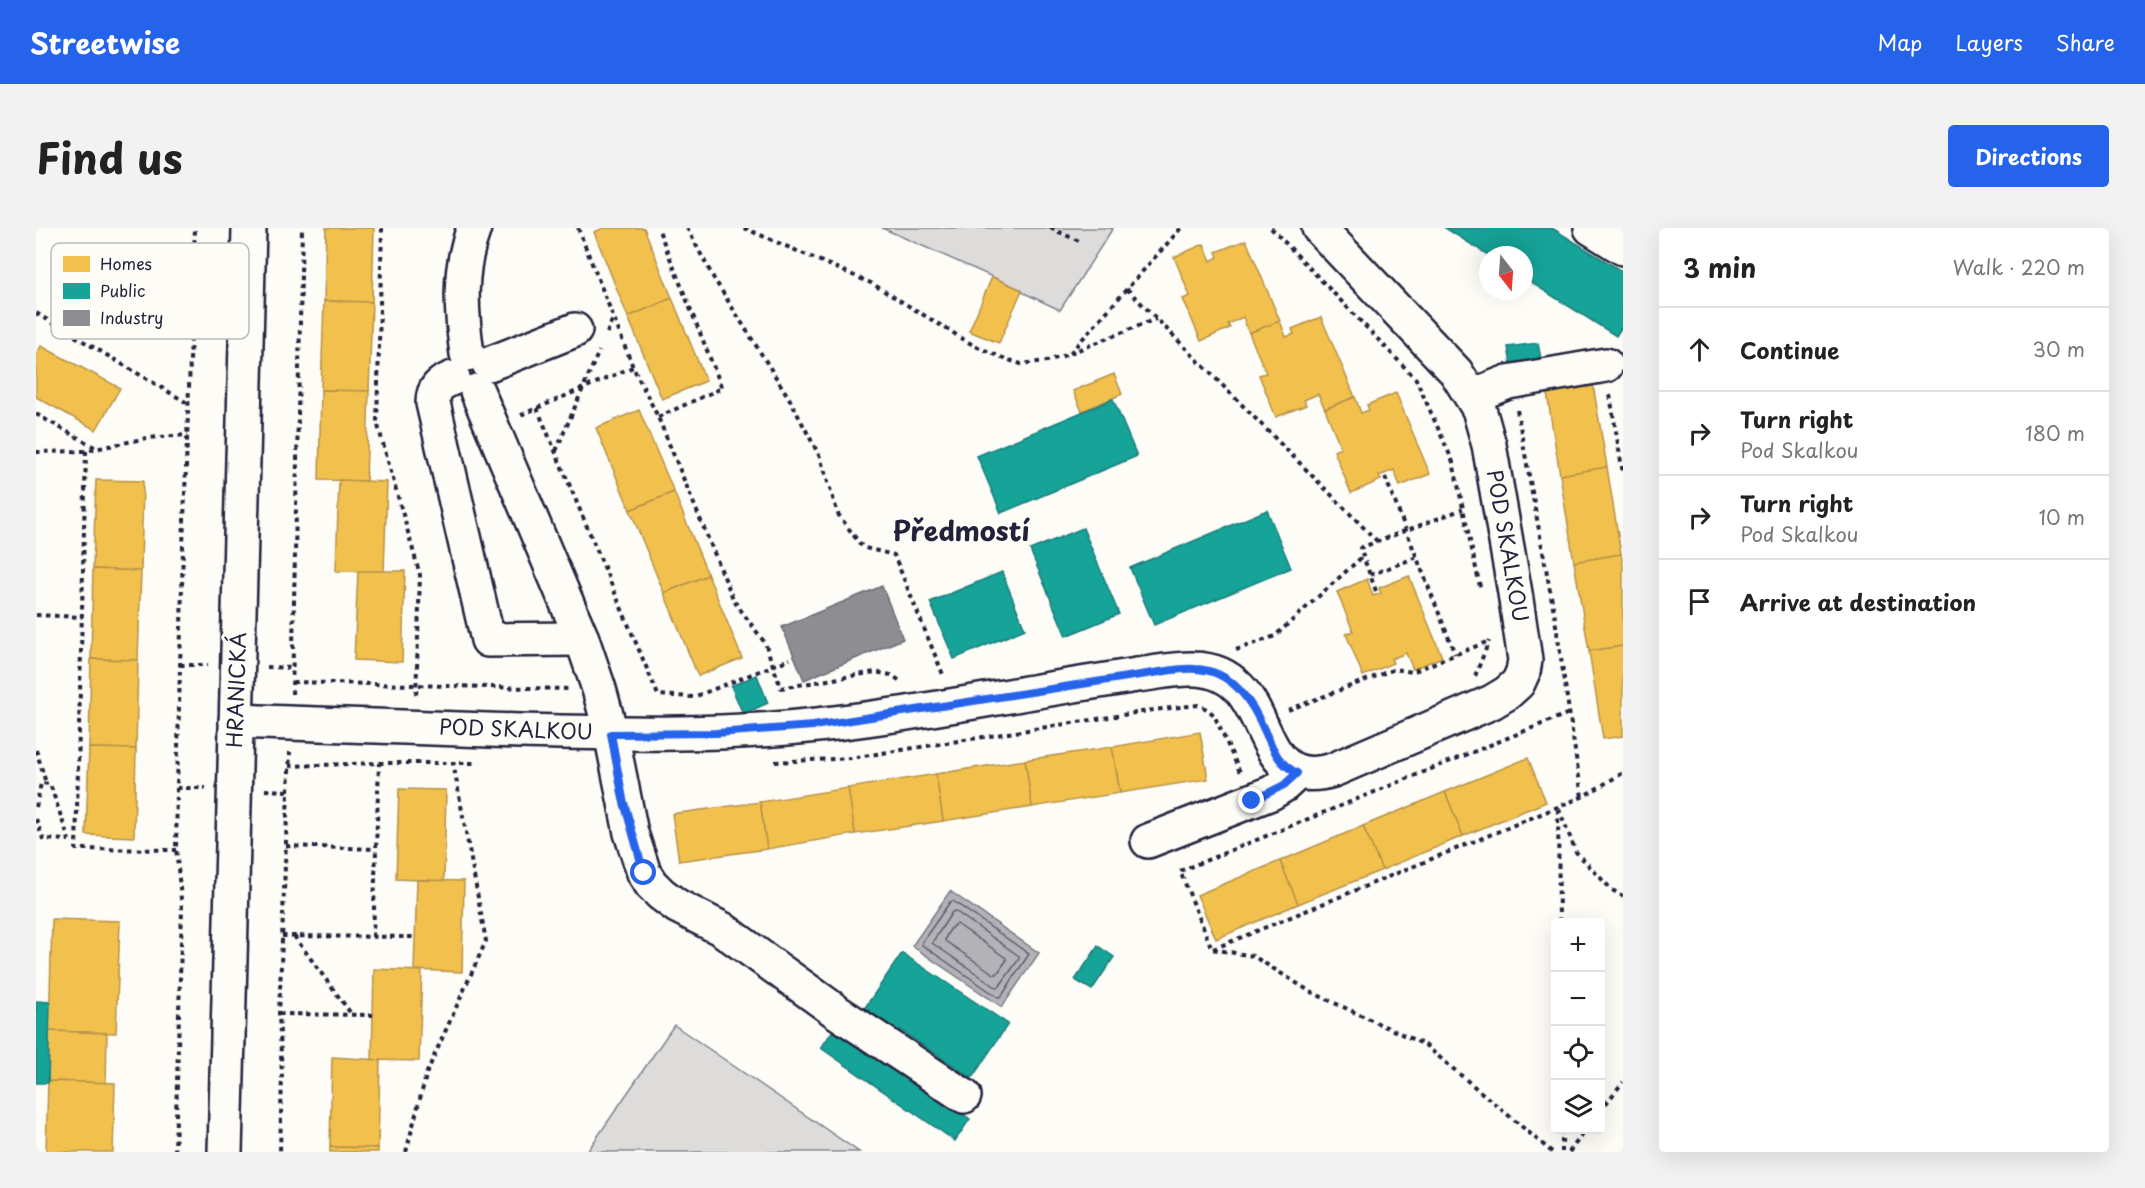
<!DOCTYPE html>
<html lang="en">
<head>
<meta charset="utf-8">
<style>
  body { margin:0; font-family:"Playpen Sans",sans-serif; background:#f2f2f2; color:#222 }
  .controls { position:absolute; right:18px; bottom:18px; display:grid; overflow:hidden; border-radius:6px; box-shadow:0 6px 24px #0002 }
  .controls button { width:54px; height:54px; display:grid; place-items:center; padding:0; border:0; border-bottom:2px solid #e0e0e0; background:#fff; color:#222; font:30px sans-serif }
  .compass { position:absolute; left:1443px; top:18px; width:54px; height:54px; border-radius:50%; background:#fff; box-shadow:0 6px 24px #0002; rotate:163deg }
  .stop { position:absolute; width:18px; height:18px; margin:-14px; border:4px solid #2563eb; border-radius:50%; background:#fff }
  .stop.end { background:#2563eb; border-color:#fff; box-shadow:0 2px 6px #0008 }
  .list { margin:0; padding:0; list-style:none }
  h2 { display:flex; justify-content:space-between; align-items:center; height:78px; margin:0; padding:0 24px; font-size:26px }
  h2 small { font-size:20px; font-weight:400; color:#767676 }
  .list li { display:grid; grid-template-columns:39px 1fr auto; gap:18px; align-items:center; box-sizing:border-box; height:84px; padding:0 24px; border-top:2px solid #e0e0e0 }
  .list b { display:block; font-size:22px; white-space:nowrap }
  .list p { margin:0; font-size:20px; white-space:nowrap; color:#767676 }
  .list em { font-size:20px; font-style:normal; color:#767676 }
  .icon { flex:none; width:33px; height:33px; fill:none; stroke:currentColor; stroke-width:2; stroke-linecap:round; stroke-linejoin:round }
  .map { position:relative; flex:none; width:1587px; height:924px; overflow:hidden; border-radius:6px }
  header { display:flex; align-items:center; gap:36px; box-sizing:border-box; height:84px; padding:0 30px; background:#2563eb; color:#fff }
  header strong { font-size:28px }
  nav { display:flex; gap:33px; margin-inline-start:auto; font-size:21px }
  .intro { display:flex; align-items:center; justify-content:space-between; box-sizing:border-box; height:144px; padding:0 36px }
  h1 { margin:0; font-size:42px }
  .button { padding:15px 27px; border-radius:6px; background:#2563eb; color:#fff; font-size:21px; font-weight:700 }
  main { display:flex; gap:36px; padding:0 36px }
  aside { flex:1; background:#fff; border-radius:6px; box-shadow:0 6px 24px #0002 }
  .map>svg:first-child { display:block }
</style>
</head>
<body>
<header>
<strong>Streetwise</strong>
<nav><a>Map</a><a>Layers</a><a>Share</a></nav>
</header>
<div class="intro"><h1>Find us</h1><a class="button">Directions</a></div>
<main>
<div class="map">
<svg width="1587" height="924" viewBox="0 0 1587 924">
  <rect width="100%" height="100%" fill="#fdfcf7"/>
  <filter id="ink" filterUnits="userSpaceOnUse"><feTurbulence type="fractalNoise" baseFrequency=".0167" numOctaves="2"/><feDisplacementMap in="SourceGraphic" scale="12" xChannelSelector="R" yChannelSelector="G"/><feConvolveMatrix kernelMatrix="1 2 1 2 8 2 1 2 1" color-interpolation-filters="sRGB"/></filter>
  <g filter="url(#ink)">
    <g fill="#dddcdb" stroke="#807f8b" stroke-width="1.5">
      <polygon points="846,0 1077,0 1024,82 986,64 986,62"/>
      <polygon points="638,797 823,924 551,924"/>
    </g>
    <polygon fill="#b2b2b7" stroke="#787885" stroke-width="1.5" points="914,663 1003,725 966,779 876,718"/>
    <g fill="#f2c14e" stroke="#b49148" stroke-width="1.5">
      <polygon points="290,0 338,0 336,74 288,73"/>
      <polygon points="568,0 608,0 636,70 592,89 558,4"/>
      <polygon points="1210,12 1244,93 1213,105 1207,89 1192,96 1194,100 1165,113 1147,71 1154,68 1138,29 1168,16 1175,33 1182,29 1180,24"/>
      <polygon points="956,49 986,62 963,115 933,103"/>
      <polygon points="636,70 670,153 626,171 592,89"/>
      <polygon points="288,73 336,74 333,163 285,162"/>
      <polygon points="1285,89 1319,169 1289,181 1282,166 1268,172 1270,177 1240,189 1223,147 1230,145 1213,105 1244,93 1250,109 1258,106 1256,101"/>
      <polygon points="5,118 84,160 60,202 0,169 0,128"/>
      <polygon points="1078,146 1086,166 1046,183 1037,163"/>
      <polygon points="1556,151 1571,239 1524,247 1510,159"/>
      <polygon points="285,162 333,163 330,253 283,252"/>
      <polygon points="1360,165 1394,246 1364,258 1358,242 1343,248 1345,252 1315,265 1298,223 1305,220 1289,181 1319,169 1325,185 1333,182 1331,177"/>
      <polygon points="603,182 638,264 594,282 560,200"/>
      <polygon points="1571,239 1585,326 1538,334 1524,247"/>
      <polygon points="60,252 107,253 105,343 57,341"/>
      <polygon points="303,252 351,254 348,344 300,343"/>
      <polygon points="638,264 672,347 628,365 594,282"/>
      <polygon points="1585,326 1587,338 1587,418 1553,423 1538,334"/>
      <polygon points="57,341 105,343 102,432 55,431"/>
      <polygon points="322,343 369,343 366,434 318,432"/>
      <polygon points="672,347 706,430 662,448 628,365"/>
      <polygon points="1373,348 1406,429 1377,441 1370,425 1355,431 1357,435 1327,448 1310,406 1317,403 1301,364 1331,351 1337,368 1345,365 1343,360"/>
      <polygon points="1587,418 1587,508 1567,511 1553,423"/>
      <polygon points="55,431 102,432 100,521 53,520"/>
      <polygon points="1164,504 1172,551 1084,565 1076,519"/>
      <polygon points="1076,519 1084,565 996,579 989,532"/>
      <polygon points="53,520 100,521 98,609 50,607"/>
      <polygon points="1492,530 1510,574 1427,608 1409,564"/>
      <polygon points="989,532 996,579 907,593 900,546"/>
      <polygon points="900,546 907,593 819,606 812,560"/>
      <polygon points="812,560 819,606 731,621 724,574"/>
      <polygon points="363,561 410,562 408,653 360,651"/>
      <polygon points="1409,564 1427,608 1346,642 1327,598"/>
      <polygon points="724,574 731,621 643,633 636,586"/>
      <polygon points="1327,598 1346,642 1262,676 1244,633"/>
      <polygon points="1244,633 1262,676 1180,711 1161,667"/>
      <polygon points="381,652 428,653 426,744 378,742"/>
      <polygon points="16,691 84,693 80,805 13,803"/>
      <polygon points="338,741 386,743 383,833 336,832"/>
      <polygon points="13,803 71,805 70,855 12,853"/>
      <polygon points="296,829 344,832 342,920 294,919"/>
      <polygon points="12,853 79,855 77,924 10,924"/>
      <polygon points="294,919 342,920 342,924 294,924"/>
    </g>
    <g fill="#17a398" stroke="#1a7c7c" stroke-width="1.5">
      <polygon points="1409,0 1516,0 1587,44 1587,97 1580,108 1488,50 1488,27 1452,27"/>
      <polygon points="1502,115 1507,142 1477,147 1472,119"/>
      <polygon points="1077,171 1101,228 965,285 941,228"/>
      <polygon points="1231,282 1255,340 1118,397 1094,340"/>
      <polygon points="1047,300 1083,386 1030,408 994,322"/>
      <polygon points="966,344 989,401 918,431 894,374"/>
      <polygon points="721,447 732,475 707,486 695,458"/>
      <polygon points="1062,718 1078,729 1056,762 1039,752"/>
      <polygon points="866,725 972,796 936,850 864,802 862,805 830,790 828,781"/>
      <polygon points="0,773 14,774 12,855 0,855"/>
      <polygon points="799,799 934,891 919,913 785,820"/>
    </g>
    <polygon fill="#8d8d92" stroke="#6d6d78" stroke-width="1.5" points="846,358 867,411 768,452 746,399"/>
    <g fill="none" stroke-linecap="round" stroke-linejoin="round">
      <g stroke="#5c5c6d" stroke-width="1.5">
        <polygon points="917,673 993,726 965,769 962,769 886,717 886,714 914,674"/>
        <polygon points="919,683 983,728 983,731 963,759 960,759 896,715 916,684"/>
        <path d="M 921,696 L 970,730 L 970,733 L 961,746 L 958,746 L 909,713 C 909,708 916,697 921,696 Z"/>
      </g>
      <g stroke="#22223b" stroke-width="38">
        <g id="minor">
          <polyline points="1555,0 1587,20"/>
          <path d="M 431,126 C 425,83 422,42 438,0"/>
          <polyline points="453,136 539,102"/>
          <path d="M 417,150 C 404,155 397,160 397,175 L 452,412 L 546,411"/>
          <polyline points="441,163 546,411 563,461 575,505 595,605 608,645 615,656 625,666 641,678 686,701 801,784 928,868"/>
          <polyline points="1436,168 1472,154 1570,137"/>
          <path d="M 200,493 C 295,497 390,500 484,503 C 573,505 662,508 751,500 C 843,492 935,474 1026,459 C 1051,455 1076,451 1101,447 C 1120,445 1139,440 1158,441 C 1245,443 1210,568 1297,542 L 1456,474 L 1471,465 L 1482,455 L 1487,444 L 1489,432 L 1479,365 L 1453,217 L 1443,181 L 1420,144 L 1283,0"/>
          <polyline points="1112,613 1235,565 1248,557 1261,545"/>
        </g>
      </g>
      <g stroke="#22223b" stroke-width="38">
        <polyline id="major" points="189,924 213,0"/>
      </g>
      <g stroke="#22223b" stroke-width="4" stroke-dasharray="4.5 4.5" stroke-linecap="butt">
        <polyline points="346,0 341,194 384,347 380,470"/>
        <polyline points="542,0 597,139 622,189 698,373 729,415 745,460 839,444 855,447 866,454"/>
        <polyline points="651,0 677,49 753,170 784,229 802,286 824,316 829,320 858,327 908,449"/>
        <polyline points="708,0 835,55 937,117 967,130 985,136 1011,133 1027,128 1120,91"/>
        <polyline points="1014,0 1043,13"/>
        <polyline points="1235,0 1380,151 1417,234 1444,359"/>
        <polyline points="1091,61 1341,313"/>
        <polyline points="0,85 153,176"/>
        <polyline points="571,105 577,90"/>
        <polyline points="1034,125 1145,0"/>
        <polyline points="1574,167 1587,246"/>
        <polyline points="501,180 622,467 658,469 754,431"/>
        <polyline points="1481,182 1518,384 1546,569"/>
        <polyline points="0,186 62,221"/>
        <polyline points="485,187 597,139"/>
        <polyline points="622,189 686,160 622,0"/>
        <polyline points="50,223 40,621 140,622"/>
        <polyline points="520,223 563,123"/>
        <polyline points="0,224 50,223 111,210 152,207"/>
        <polyline points="1349,249 1419,426"/>
        <polyline points="1334,347 1381,329"/>
        <polyline points="1340,363 1324,320 1427,281"/>
        <polyline points="0,387 46,389"/>
        <polyline points="1200,422 1239,408 1327,328"/>
        <polyline points="144,437 172,437"/>
        <polyline points="231,439 257,440"/>
        <polyline points="1439,448 1453,413"/>
        <polyline points="257,454 532,461"/>
        <polyline points="256,466 266,0"/>
        <polyline points="1252,482 1359,441 1376,444 1453,413"/>
        <polyline points="0,522 10,555"/>
        <polyline points="739,534 815,530 1118,482 1162,477 1171,481 1178,487 1204,544"/>
        <polyline points="253,538 343,535 441,535"/>
        <polyline points="141,560 170,560"/>
        <polyline points="229,562 252,563 243,786 246,847 244,924"/>
        <polyline points="252,563 254,524"/>
        <polyline points="0,579 5,555 14,556 33,612"/>
        <polyline points="0,591 7,611 33,612"/>
        <polyline points="250,618 340,621"/>
        <polyline points="1523,694 1522,579 1540,624 1576,662 1587,668"/>
        <polyline points="246,708 379,709"/>
        <polyline points="258,708 316,787"/>
        <polyline points="337,709 343,535"/>
        <polyline points="1177,721 1546,569 1587,545"/>
        <polyline points="243,786 337,787"/>
        <polyline points="1564,883 1587,854"/>
        <polyline points="1526,902 1526,924"/>
        <polyline points="139,924 146,681 140,620 141,560 147,318 159,0"/>
        <polyline points="370,924 391,844 450,713 417,534"/>
        <polyline points="1516,924 1389,817 1275,764 1217,728 1176,721 1144,643 1533,485"/>
        <polyline points="1533,924 1550,902"/>
      </g>
      <use href="#minor" stroke="#fdfcf7" stroke-width="33"/>
      <use href="#major" stroke="#fdfcf7" stroke-width="33"/>
    </g>
  </g>
  <g fill="none" stroke-linecap="round" stroke-linejoin="round" filter="url(#ink)">
    <path stroke="#2563eb" stroke-width="8" d="M 608,645 L 587,571 L 575,506 L 680,505 L 777,498 L 1117,445 C 1131,443 1145,440 1159,441 C 1197,442 1217,475 1230,506 C 1238,523 1243,536 1261,545 L 1248,557 L 1216,573"/>
  </g>
  <g text-anchor="middle" stroke-width="6" stroke-linejoin="round" paint-order="stroke">
    <g font-size="21" fill="#22223b" stroke="#fdfcf7">
      <text transform="translate(1471 318) rotate(80)" y="7">POD SKALKOU</text>
      <text transform="translate(201 462) rotate(-88)" y="7">HRANICKÁ</text>
      <text transform="translate(480 502) rotate(2)" y="7">POD SKALKOU</text>
    </g>
    <g font-size="27" font-weight="bold" fill="#22223b" stroke="#fdfcf7">
      <text x="925" y="313">Předmostí</text>
    </g>
  </g>
  <rect x="15" y="15" width="198" height="96" rx="9" fill="#fdfcf7" stroke="#bbbbbf" stroke-width="1.5"/>
  <rect x="27" y="28" width="27" height="16" fill="#f2c14e"/>
  <rect x="27" y="55" width="27" height="16" fill="#17a398"/>
  <rect x="27" y="82" width="27" height="16" fill="#8d8d92"/>
  <g font-size="16" fill="#22223b">
    <text x="64" y="42">Homes</text>
    <text x="64" y="69">Public</text>
    <text x="64" y="96">Industry</text>
  </g>
</svg>
<div class="controls">
<button>+</button>
<button>−</button>
<button><svg class="icon" aria-label="locate" viewBox="0 0 24 24"><circle cx="12" cy="12" r="6"/><path d="M12 2v4M12 18v4M2 12h4M18 12h4"/></svg></button>
<button><svg class="icon" aria-label="layers" viewBox="0 0 24 24"><path d="M12 4l9 5-9 5-9-5zM3 14l9 5 9-5"/></svg></button>
</div>
<svg class="compass" viewBox="-18 -18 36 36"><path d="M0-13l5 13h-10z" fill="#e53935"/><path d="M0 13l5-13h-10z" fill="#767676"/></svg>
<div class="stop" style="left:608px;top:645px"></div>
<div class="stop end" style="left:1216px;top:573px"></div>
</div>
<aside>
<h2>3 min<small>Walk · 220 m</small></h2>
<ul class="list">
<li><svg class="icon" aria-label="ahead" viewBox="0 0 24 24"><path d="M12 20V5M6 11l6-6 6 6"/></svg><div><b>Continue</b></div><em>30 m</em></li>
<li><svg class="icon" aria-label="right" viewBox="0 0 24 24"><path d="M7 20v-9h11M14 6l5 5-5 5"/></svg><div><b>Turn right</b><p>Pod Skalkou</p></div><em>180 m</em></li>
<li><svg class="icon" aria-label="right" viewBox="0 0 24 24"><path d="M7 20v-9h11M14 6l5 5-5 5"/></svg><div><b>Turn right</b><p>Pod Skalkou</p></div><em>10 m</em></li>
<li><svg class="icon" aria-label="arrive" viewBox="0 0 24 24"><path d="M6 21V4h12l-3 4 3 4H6"/></svg><div><b>Arrive at destination</b></div></li>
</ul>
</aside>
</main>
</body>
</html>
